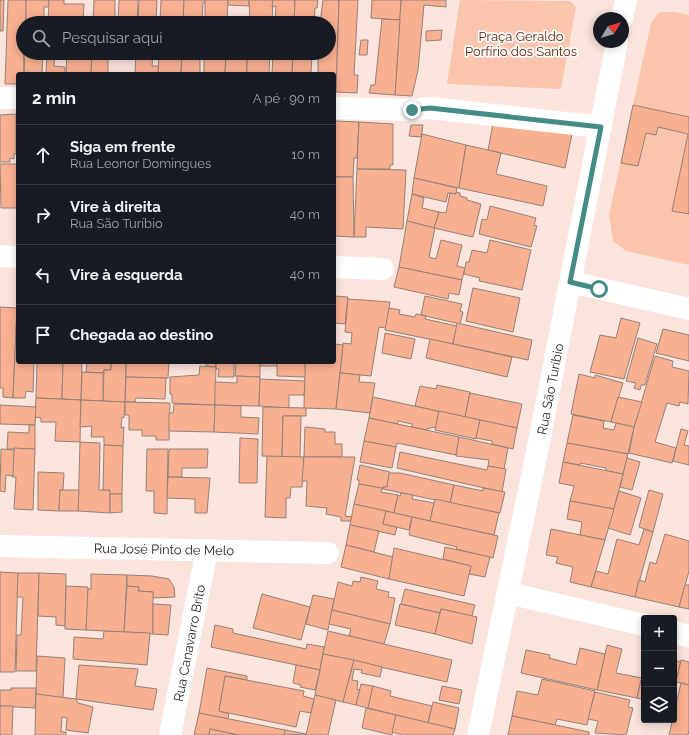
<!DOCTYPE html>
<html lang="pt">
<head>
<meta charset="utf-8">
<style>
  body { margin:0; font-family:Raleway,sans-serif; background:#20242c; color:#f1f3f6 }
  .controls { position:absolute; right:12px; bottom:12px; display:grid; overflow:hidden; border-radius:4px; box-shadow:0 2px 10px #0003 }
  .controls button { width:36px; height:36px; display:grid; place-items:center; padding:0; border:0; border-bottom:1px solid #363941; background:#171b24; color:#f1f3f6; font:20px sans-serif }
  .compass { position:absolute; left:593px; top:12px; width:36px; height:36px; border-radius:50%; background:#171b24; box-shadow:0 2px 10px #0003; rotate:52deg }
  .stop { position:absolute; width:12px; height:12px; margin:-9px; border:3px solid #458c87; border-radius:50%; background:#fff }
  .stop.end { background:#458c87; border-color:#fff; box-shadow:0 1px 4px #0008 }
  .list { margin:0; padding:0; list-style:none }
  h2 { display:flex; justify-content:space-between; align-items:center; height:52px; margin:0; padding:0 16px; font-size:17px }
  h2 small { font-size:13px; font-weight:400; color:#9ea1a6 }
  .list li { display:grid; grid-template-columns:26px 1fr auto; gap:12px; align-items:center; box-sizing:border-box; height:60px; padding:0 16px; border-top:1px solid #363941 }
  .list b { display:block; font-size:15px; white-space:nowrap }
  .list p { margin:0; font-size:13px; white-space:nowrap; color:#9ea1a6 }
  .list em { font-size:13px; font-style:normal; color:#9ea1a6 }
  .icon { flex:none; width:22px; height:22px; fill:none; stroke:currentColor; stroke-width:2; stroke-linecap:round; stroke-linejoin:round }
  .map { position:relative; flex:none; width:689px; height:735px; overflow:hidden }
  .search { position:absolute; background:#171b24; box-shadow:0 2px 10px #0003; left:16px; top:16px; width:320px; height:44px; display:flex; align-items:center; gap:10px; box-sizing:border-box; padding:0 14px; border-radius:22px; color:#9ea1a6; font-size:15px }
  .panel { position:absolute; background:#171b24; box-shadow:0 2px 10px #0003; left:16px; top:72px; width:320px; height:292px; border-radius:4px }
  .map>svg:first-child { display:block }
</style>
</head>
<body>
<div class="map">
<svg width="689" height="735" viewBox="0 0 689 735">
  <rect width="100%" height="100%" fill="#fae4dc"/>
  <g fill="#fbc4ac">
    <polygon points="460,0 570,1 576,7 561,89 447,84"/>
    <polygon points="659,12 675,12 689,15 689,265 626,251 613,241 609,215 651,23"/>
  </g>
  <g fill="#f9b091" stroke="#948179">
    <polygon points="0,0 4,0 3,31 0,31"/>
    <polygon points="8,0 26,0 26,23 23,23 24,74 18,74 18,84 5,84"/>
    <polygon points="26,0 49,0 49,7 44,7 44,23 26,23"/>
    <polygon points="49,0 64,0 64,4 84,4 83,23 48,23"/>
    <polygon points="94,0 115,0 115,23 93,23"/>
    <polygon points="119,0 138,0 137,23 118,23"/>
    <polygon points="139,0 157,0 156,23 138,23"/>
    <polygon points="161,0 184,0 183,23 160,23"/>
    <polygon points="184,0 205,0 205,3 203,2 202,23 183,23"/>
    <polygon points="205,0 228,0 227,23 205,23"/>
    <polygon points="228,0 249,0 249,6 228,5"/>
    <polygon points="249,0 273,0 272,23 250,23"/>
    <polygon points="273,0 295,0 294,23 275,23 276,6 272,7"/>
    <polygon points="295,0 318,0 317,8 315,8 314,23 294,23"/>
    <polygon points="323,0 339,0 336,92 334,92 334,74 318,74 318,53 329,53 329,23 320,23"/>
    <polygon points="339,0 358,0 354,75 358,75 357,93 336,92"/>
    <polygon points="372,0 401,0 400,20 371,18"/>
    <polygon points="401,0 446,0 446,7 424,5 418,70 412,96 395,95"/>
    <polygon points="382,19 400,20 395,95 369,93 371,85 375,85"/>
    <polygon points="442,30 441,40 426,41 426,31"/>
    <polygon points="361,40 368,40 367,55 359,55"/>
    <polygon points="25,53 43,53 42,74 24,74"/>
    <polygon points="47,53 55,53 54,66 65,67 65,74 46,74"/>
    <polygon points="67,53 92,53 91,74 66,74"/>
    <polygon points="92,53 106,53 108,60 108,74 91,74"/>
    <polygon points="136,53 153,53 152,66 159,66 158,74 135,74"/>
    <polygon points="159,53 182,53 181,74 158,74"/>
    <polygon points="182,53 200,53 200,74 181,74"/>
    <polygon points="204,53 226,53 225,74 200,74 204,74"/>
    <polygon points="226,53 247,53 247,74 225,74"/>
    <polygon points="247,53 270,53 269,74 247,74"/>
    <polygon points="273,53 293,53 292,74 272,74"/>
    <polygon points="293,53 312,53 311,74 292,74"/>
    <polygon points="633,105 689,117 689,214 672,211 688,134 658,127 656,135 646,133 638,166 621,163"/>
    <polygon points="16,114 16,154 14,154 14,159 10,158 10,162 0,162 0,115"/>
    <polygon points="335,121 359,122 357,158 354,158 353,177 334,177"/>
    <polygon points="359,122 393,124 393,165 390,165 390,169 357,169"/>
    <polygon points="493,124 572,134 565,168 488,150"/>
    <polygon points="411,125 423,125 421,137 409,136"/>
    <polygon points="422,134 466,145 459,188 414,178"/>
    <polygon points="466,145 501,153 496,174 547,186 543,206 459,188"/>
    <polygon points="0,164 18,164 18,208 1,208"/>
    <polygon points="357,169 406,170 403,229 366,227 366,237 354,237"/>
    <polygon points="334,177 353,177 354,237 334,236"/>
    <polygon points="414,178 457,188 456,194 448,193 446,202 412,194"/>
    <polygon points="456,192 460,193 460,196 467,198 467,200 481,204 473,237 434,228 439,212 446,213 450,193 456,194"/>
    <polygon points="412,194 424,198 422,208 439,212 434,228 407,221"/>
    <polygon points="490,206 536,218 534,225 537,226 531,247 479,234 482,219 487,220"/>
    <polygon points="407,221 435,228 429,257 436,259 441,240 462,245 457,266 465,268 462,280 399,267"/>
    <polygon points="490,240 531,250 522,290 479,281 480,278 464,274 466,262 469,262 472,250 487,253"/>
    <polygon points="399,267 462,280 459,295 449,293 448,299 394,287"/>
    <polygon points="473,288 520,298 513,332 466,321"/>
    <polygon points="334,296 348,297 345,324 334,323 334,325"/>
    <polygon points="425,296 462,304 460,311 463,312 460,324 421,315"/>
    <polygon points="348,299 390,302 386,328 379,327 371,376 340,373 343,343 351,344 352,333 345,332"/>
    <polygon points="0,307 17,308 13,398 3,397 3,388 0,388"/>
    <polygon points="17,308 18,362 34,362 33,392 26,391 25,398 13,398"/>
    <polygon points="389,308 400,310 399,314 415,317 416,314 426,316 425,319 457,326 453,344 385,330"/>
    <polygon points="621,318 640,323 624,379 590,372 600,335 616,338"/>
    <polygon points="457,323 532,340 528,360 453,344"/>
    <polygon points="663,329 689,335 689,361 656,353"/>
    <polygon points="385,333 415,339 411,359 382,353"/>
    <polygon points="638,338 657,344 645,385 641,385 640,390 634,388 636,383 626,381"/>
    <polygon points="430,339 512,357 507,377 426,358"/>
    <polygon points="334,344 343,345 336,409 304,408 305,362 334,362"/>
    <polygon points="655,356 673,361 672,367 689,371 688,404 680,402 679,406 667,403 655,442 676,448 672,463 629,453 634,427"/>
    <polygon points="37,362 63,362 62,399 36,398"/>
    <polygon points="63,362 82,362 81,400 62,399"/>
    <polygon points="87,362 111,362 111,370 104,370 103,373 86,372"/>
    <polygon points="111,362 126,362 125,402 103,401 104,370 111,370"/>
    <polygon points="126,362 169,362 168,378 126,377"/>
    <polygon points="178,362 216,362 216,367 206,366 206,363"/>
    <polygon points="216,362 234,362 234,377 218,377 219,369 216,369"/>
    <polygon points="236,362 260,362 260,377 235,376"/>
    <rect x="260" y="362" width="17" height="4"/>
    <polygon points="277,362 305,362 305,377 277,376"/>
    <polygon points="200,366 216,367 215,405 172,403 172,394 170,394 170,377 199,375"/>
    <polygon points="82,372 103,373 103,401 81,400"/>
    <polygon points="340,373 360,375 359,382 375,383 370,413 336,409"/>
    <polygon points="579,374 595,378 595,375 623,383 611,422 571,414"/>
    <polygon points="237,376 260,377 259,406 215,405 215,382 237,383"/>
    <polygon points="126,377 166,378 165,399 136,398 135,402 125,402"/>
    <polygon points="260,379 305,381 304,395 289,395 289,408 259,406"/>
    <polygon points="437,385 470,392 465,417 415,406 420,386 436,389"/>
    <polygon points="470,393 522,404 517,428 465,417"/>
    <polygon points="373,397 437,411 439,413 436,428 431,427 430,429 427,428 427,430 412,427 412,424 398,421 397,424 369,418"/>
    <polygon points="618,397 642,402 634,427 611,422"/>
    <polygon points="36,398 81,400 80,442 55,441 56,422 41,422 41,418 35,417"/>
    <polygon points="81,400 125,402 124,418 122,417 121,428 124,427 123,446 104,445 104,437 91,437 92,426 80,427"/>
    <polygon points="125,402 170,403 169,440 156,440 156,436 142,436 142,430 129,430 129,415 125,415"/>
    <polygon points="174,404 215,405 214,432 169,431 169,413 173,413"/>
    <polygon points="0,405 36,407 35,425 0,424"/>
    <polygon points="215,405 241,406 241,417 259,418 258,434 214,432"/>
    <polygon points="263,407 306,408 306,416 283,416 282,457 262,456"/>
    <polygon points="439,411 480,420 476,439 435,430"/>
    <polygon points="573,415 604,421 603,428 614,430 616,423 634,427 628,454 567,443"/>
    <polygon points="283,416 301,416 300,457 282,457"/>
    <polygon points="369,418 459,437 456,455 397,443 396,447 364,441"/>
    <polygon points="480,420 517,428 513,449 492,444 492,441 476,438"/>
    <polygon points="29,425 35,425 35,449 7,449 8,432 29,433"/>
    <polygon points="305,427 325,429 325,432 335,432 335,444 342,444 342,457 304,457"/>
    <polygon points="681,429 688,431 684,445 689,446 689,465 673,461"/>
    <polygon points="459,437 508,448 504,469 488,466 489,460 456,456"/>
    <polygon points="240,438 258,439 257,483 239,483"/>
    <polygon points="364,441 396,447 392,468 360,462"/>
    <polygon points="80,442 100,443 99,490 110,490 110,513 78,511"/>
    <polygon points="567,443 628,454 623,474 606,471 606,468 580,463 580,465 563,462"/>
    <polygon points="104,445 123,446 122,494 110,494 110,490 103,490"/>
    <polygon points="14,448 35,449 33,510 14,509 16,477 12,477"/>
    <polygon points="1,449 14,450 13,476 6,475 5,492 0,491"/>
    <polygon points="147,449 168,449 167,514 154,513 154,491 146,491"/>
    <polygon points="169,449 208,449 207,468 182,468 182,477 168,477"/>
    <polygon points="400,452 487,470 488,466 506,469 502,492 397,468"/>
    <polygon points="267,456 304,457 302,487 291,487 290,498 286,498 286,518 265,517"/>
    <polygon points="304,457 355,457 345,516 352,517 351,521 341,521 341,517 326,514 327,508 306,506 307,481 302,481"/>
    <polygon points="627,458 640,462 632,490 620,487"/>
    <polygon points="563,462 623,474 614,509 570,501 574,486 559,483"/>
    <polygon points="360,465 390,472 387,487 383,487 383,489 359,484 359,480 357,480"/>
    <polygon points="38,472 64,473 63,490 60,490 59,511 38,510"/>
    <polygon points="389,473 400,473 454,485 450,503 383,489 383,487 387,487"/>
    <polygon points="168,477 210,478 207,513 195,513 195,499 167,498"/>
    <polygon points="359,484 382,488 381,492 398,495 394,513 354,504"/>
    <polygon points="454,485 483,491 483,488 505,492 500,513 450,503"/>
    <polygon points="60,490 79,490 78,511 59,511"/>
    <polygon points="649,490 663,494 653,532 639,527"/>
    <polygon points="619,491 641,498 630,535 608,528"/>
    <polygon points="401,493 413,495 412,499 434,503 430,521 394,513 398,495 400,496"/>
    <polygon points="110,494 122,494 122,512 110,513"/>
    <polygon points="435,499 499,513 494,535 430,521"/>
    <polygon points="570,501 614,509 605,540 580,535 582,522 567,519"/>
    <polygon points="354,504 386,511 383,524 397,527 395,535 350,525"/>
    <polygon points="386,511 412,517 409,530 383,524"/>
    <polygon points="412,517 498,536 493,558 456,549 457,547 409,535"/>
    <polygon points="350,525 379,531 374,552 346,545"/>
    <polygon points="551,529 605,540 591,587 570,582 573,567 556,563 558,557 546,555"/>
    <polygon points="644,529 653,532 635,597 591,587 596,571 608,574 617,539 639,545"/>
    <polygon points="665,534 689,541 689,571 679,607 635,597 639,580 645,582 650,562 656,564"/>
    <polygon points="346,545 393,557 389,579 341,567"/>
    <polygon points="445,547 490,557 485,577 469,574 471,566 443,559"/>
    <polygon points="394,548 471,566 464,596 389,579"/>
    <polygon points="0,572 18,573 15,672 0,672"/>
    <polygon points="18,573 39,573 36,671 16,671 17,635 21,635 23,597 17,597"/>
    <polygon points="39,573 66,574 65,626 56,625 56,617 38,616"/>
    <polygon points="91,574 127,575 124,632 86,630 87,589 91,589"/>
    <polygon points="127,575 152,576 169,579 174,587 175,597 153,598 153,592 138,591 139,587 127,586"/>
    <polygon points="361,577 378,581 376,589 389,592 388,597 395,598 390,624 332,610 338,582 352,586 353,581 360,582"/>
    <polygon points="685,585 689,585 689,609 679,607"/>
    <polygon points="66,586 88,587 86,630 65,629"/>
    <polygon points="127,586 139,587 138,591 153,592 153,634 124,632"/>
    <polygon points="405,589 475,605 472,616 441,609 440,613 401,604"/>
    <polygon points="262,594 310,607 301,640 253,628"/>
    <polygon points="313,595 334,599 328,630 306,624"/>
    <polygon points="153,604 171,605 168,635 153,634"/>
    <polygon points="400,604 440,613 435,634 395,625"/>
    <polygon points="441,609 477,617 472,644 435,634"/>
    <polygon points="332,610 390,624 384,644 349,636 351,629 329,624"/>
    <polygon points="215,625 233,629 233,633 306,649 307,644 324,647 320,670 211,647"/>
    <polygon points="104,631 150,633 147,665 73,659 74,637 103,639"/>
    <polygon points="328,631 452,660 447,682 323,654"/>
    <polygon points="607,645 622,649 616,673 642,678 637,698 597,690"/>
    <polygon points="580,648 605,654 597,690 521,673 526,650 550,655 549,658 576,665"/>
    <polygon points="323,654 354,660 343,702 315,695"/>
    <polygon points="37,656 65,658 63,698 36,694"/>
    <polygon points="354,660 382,667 380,677 361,673 362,670 354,669 352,680 358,681 357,689 360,690 356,705 343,702"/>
    <polygon points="674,660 681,662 675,685 674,685"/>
    <polygon points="681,660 689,662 689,685 676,682"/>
    <polygon points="79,665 138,669 135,686 157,689 153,710 76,699"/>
    <polygon points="296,665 320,670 315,690 300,687 301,685 293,683"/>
    <polygon points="207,668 247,676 247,680 225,676 219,711 229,714 228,719 199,713"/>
    <polygon points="225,676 304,691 303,696 314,699 311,713 300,711 296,727 219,711"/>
    <polygon points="542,679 595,691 587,725 557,719 555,725 512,716 517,691 538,695"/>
    <polygon points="641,680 644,680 644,700 637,698"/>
    <polygon points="681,683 689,685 689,730 688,735 669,735"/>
    <polygon points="361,684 373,686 368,708 356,705"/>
    <polygon points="373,686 391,691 390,696 432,706 428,723 368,708"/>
    <polygon points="442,686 462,690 459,704 439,700"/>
    <polygon points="11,688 36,688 35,708 0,706 0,690 11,690"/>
    <polygon points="595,692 630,700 628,707 633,708 626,735 595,733 598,721 588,719"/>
    <polygon points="36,694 76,699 78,703 93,707 88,733 66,730 67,718 62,717 61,732 66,732 66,735 35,735"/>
    <polygon points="315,695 336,700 328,735 306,735"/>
    <polygon points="433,702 459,708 455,729 428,723"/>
    <polygon points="0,706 13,706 12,735 0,735"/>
    <polygon points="366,708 396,715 392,735 362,728"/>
    <polygon points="199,713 285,730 284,735 239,735 210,729 209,735 194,735"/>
    <polygon points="396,715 455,729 453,735 403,735 392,732"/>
    <polygon points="512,716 589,732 589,735 508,735"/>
    <polygon points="210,729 239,735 209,735"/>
    <polygon points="285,730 306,734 284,735"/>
  </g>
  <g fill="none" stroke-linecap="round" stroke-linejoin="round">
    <g stroke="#fff" stroke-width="22">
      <polyline points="622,18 626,0"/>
      <polyline points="0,98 18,98"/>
      <polyline points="334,108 412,110 430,108 601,127"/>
      <polyline points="0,256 18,257"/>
      <polyline points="334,267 383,269"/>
      <polyline points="571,282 689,309"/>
      <polyline points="0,546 328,553"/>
      <polyline points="508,593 644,625"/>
      <polyline points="674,632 689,636"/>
      <polyline points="170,735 207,550"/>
      <polyline points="478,735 537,452 617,42"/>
    </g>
  </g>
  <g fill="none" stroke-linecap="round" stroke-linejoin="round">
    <polyline stroke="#458c87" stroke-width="5" points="412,110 430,108 601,127 570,282 599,289"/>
  </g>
  <g text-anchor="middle" stroke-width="3.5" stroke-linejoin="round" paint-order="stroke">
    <g font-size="13" fill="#60280c" stroke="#fff">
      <text x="521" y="41">Praça Geraldo<tspan x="521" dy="15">Porfírio dos Santos</tspan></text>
    </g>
    <g font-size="13" fill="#2b2320" stroke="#fff">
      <text transform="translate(550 389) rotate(-79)" y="5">Rua São Turíbio</text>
      <text transform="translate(164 549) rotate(1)" y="5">Rua José Pinto de Melo</text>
      <text transform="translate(189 643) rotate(-79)" y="5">Rua Canavarro Brito</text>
    </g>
  </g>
</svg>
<div class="controls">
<button>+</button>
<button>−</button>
<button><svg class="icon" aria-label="layers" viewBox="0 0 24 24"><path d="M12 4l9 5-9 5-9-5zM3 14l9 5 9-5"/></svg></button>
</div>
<svg class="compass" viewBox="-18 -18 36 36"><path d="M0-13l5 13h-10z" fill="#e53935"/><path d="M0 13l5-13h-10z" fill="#9ea1a6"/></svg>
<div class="stop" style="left:599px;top:289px"></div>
<div class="stop end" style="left:412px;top:110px"></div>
<div class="search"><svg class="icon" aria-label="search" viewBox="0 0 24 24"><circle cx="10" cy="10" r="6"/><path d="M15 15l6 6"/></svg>Pesquisar aqui</div>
<section class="panel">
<h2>2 min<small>A pé · 90 m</small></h2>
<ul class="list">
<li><svg class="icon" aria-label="ahead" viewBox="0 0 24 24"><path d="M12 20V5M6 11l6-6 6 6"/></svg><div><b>Siga em frente</b><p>Rua Leonor Domingues</p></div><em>10 m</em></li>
<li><svg class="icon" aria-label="right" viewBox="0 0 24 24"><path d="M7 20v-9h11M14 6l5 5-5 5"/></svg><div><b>Vire à direita</b><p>Rua São Turíbio</p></div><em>40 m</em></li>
<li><svg class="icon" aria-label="left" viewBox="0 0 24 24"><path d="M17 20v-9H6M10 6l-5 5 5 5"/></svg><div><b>Vire à esquerda</b></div><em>40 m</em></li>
<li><svg class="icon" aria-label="arrive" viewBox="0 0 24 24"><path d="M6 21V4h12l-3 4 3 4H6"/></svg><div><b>Chegada ao destino</b></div></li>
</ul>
</section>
</div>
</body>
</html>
